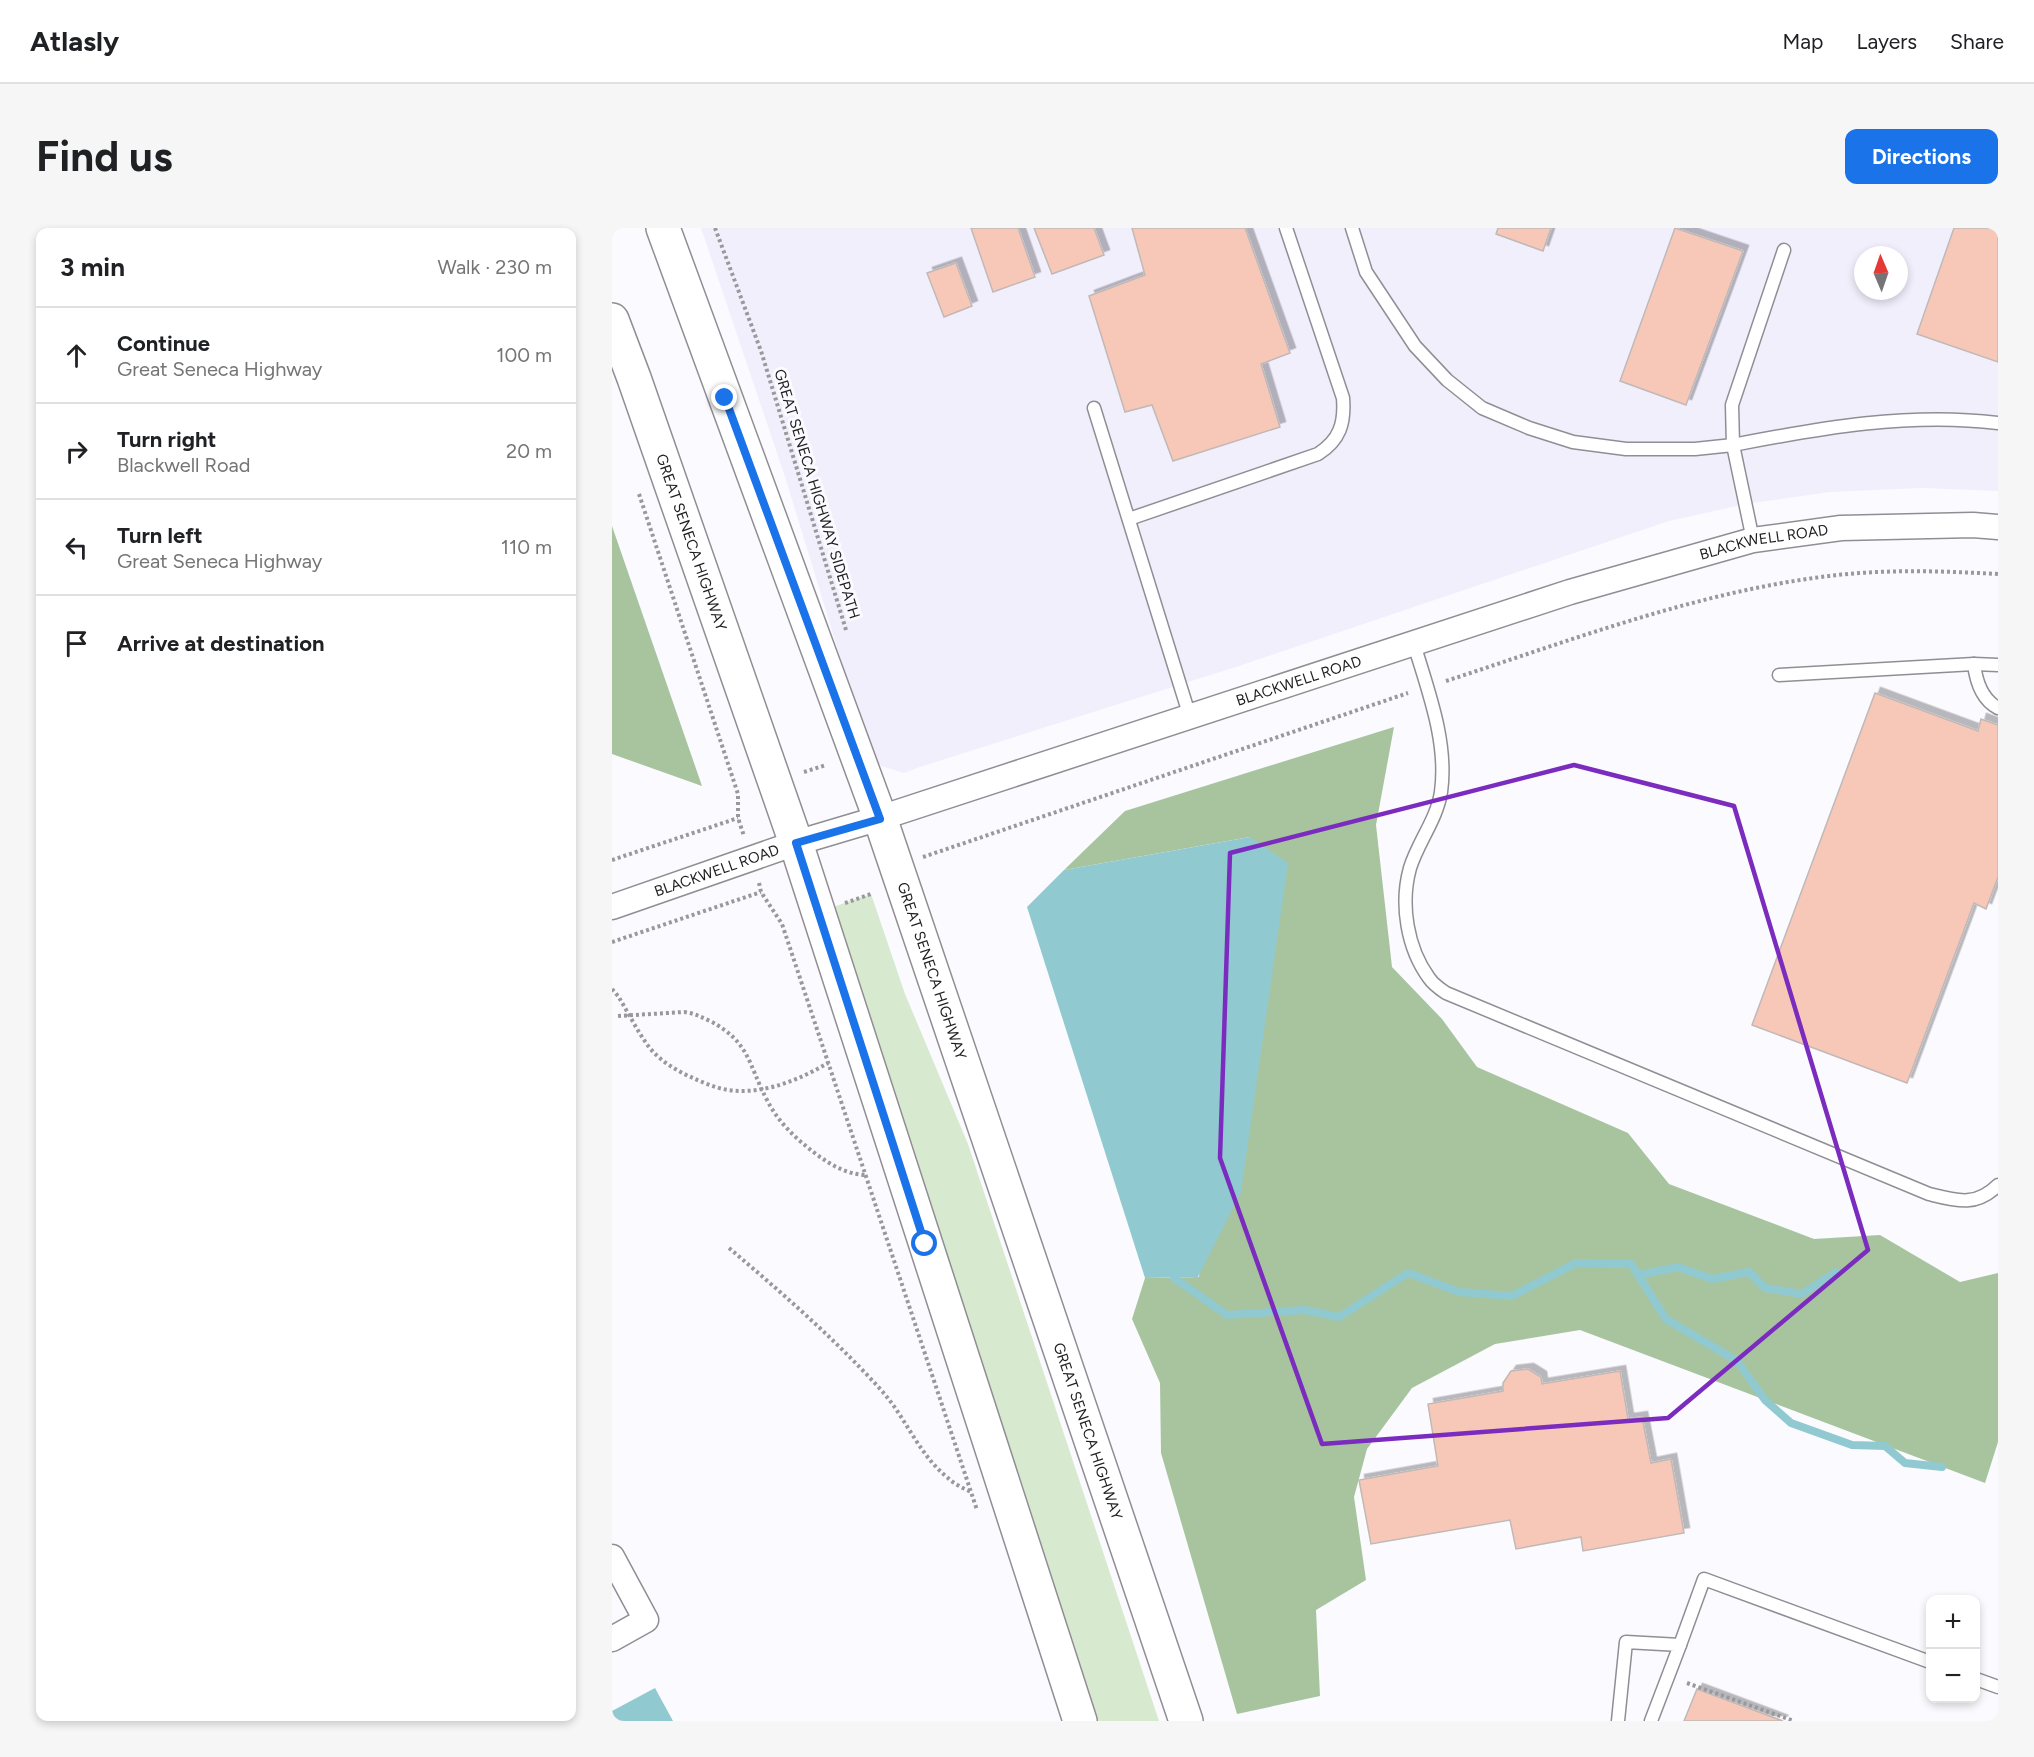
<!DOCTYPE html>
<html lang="en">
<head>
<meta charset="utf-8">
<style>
  body { margin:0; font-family:Figtree,sans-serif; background:#f6f6f6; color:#202124 }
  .controls { position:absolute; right:18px; bottom:18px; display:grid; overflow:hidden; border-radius:12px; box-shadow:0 3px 9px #0003 }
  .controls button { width:54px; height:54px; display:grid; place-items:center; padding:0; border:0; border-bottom:2px solid #e0e0e0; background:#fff; color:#202124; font:30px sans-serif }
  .compass { position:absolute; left:1242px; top:18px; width:54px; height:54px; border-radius:50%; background:#fff; box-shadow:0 3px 9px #0003; rotate:358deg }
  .stop { position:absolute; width:18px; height:18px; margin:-14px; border:4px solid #1a73e8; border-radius:50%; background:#fff }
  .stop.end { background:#1a73e8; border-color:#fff; box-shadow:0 2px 6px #0008 }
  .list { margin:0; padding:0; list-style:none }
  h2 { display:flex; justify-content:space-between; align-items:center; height:78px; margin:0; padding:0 24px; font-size:26px }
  h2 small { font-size:20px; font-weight:400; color:#757577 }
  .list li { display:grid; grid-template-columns:39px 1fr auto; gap:18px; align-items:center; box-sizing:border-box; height:96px; padding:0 24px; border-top:2px solid #e0e0e0 }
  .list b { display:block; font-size:22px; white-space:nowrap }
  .list p { margin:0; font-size:20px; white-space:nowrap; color:#757577 }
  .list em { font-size:20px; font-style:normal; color:#757577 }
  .icon { flex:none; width:33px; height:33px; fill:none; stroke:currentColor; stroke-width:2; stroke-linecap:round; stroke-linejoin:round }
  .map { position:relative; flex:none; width:1386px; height:1493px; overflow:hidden; border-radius:12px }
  header { display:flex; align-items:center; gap:36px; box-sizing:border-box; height:84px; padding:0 30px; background:#fff; border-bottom:2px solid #e0e0e0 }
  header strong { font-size:28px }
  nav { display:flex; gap:33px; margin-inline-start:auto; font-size:21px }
  .intro { display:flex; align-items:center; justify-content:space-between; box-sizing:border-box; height:144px; padding:0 36px }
  h1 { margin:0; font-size:42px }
  .button { padding:15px 27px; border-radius:12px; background:#1a73e8; color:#fff; font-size:21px; font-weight:700 }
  main { display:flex; gap:36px; padding:0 36px }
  aside { flex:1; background:#fff; border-radius:12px; box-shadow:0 3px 9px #0003 }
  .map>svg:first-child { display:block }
</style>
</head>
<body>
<header>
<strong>Atlasly</strong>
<nav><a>Map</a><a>Layers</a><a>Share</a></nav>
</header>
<div class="intro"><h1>Find us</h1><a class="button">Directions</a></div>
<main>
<aside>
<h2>3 min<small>Walk · 230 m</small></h2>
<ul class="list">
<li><svg class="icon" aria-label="ahead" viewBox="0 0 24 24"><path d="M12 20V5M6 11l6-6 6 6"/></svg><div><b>Continue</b><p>Great Seneca Highway</p></div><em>100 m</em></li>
<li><svg class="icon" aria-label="right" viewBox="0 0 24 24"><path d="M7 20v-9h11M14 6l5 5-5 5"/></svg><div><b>Turn right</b><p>Blackwell Road</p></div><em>20 m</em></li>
<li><svg class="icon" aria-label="left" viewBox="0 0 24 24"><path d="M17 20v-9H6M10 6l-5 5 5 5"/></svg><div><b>Turn left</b><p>Great Seneca Highway</p></div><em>110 m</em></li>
<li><svg class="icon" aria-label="arrive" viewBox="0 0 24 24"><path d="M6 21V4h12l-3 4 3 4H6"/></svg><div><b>Arrive at destination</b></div></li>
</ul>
</aside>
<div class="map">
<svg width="1386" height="1493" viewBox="0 0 1386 1493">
  <defs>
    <filter id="shadow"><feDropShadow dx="5.5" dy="-5.5" stdDeviation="0" flood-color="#0004"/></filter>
  </defs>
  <rect width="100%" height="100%" fill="#fbfaff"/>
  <path fill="#f2effd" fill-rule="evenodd" d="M 89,0 L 1386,0 L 1386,263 L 1309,260 L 1218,264 L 1134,276 L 1057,293 L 627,438 L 308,539 L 292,545 L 269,538 L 258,527 L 174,252 ZM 1251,27 L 1287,27 L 1287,63 L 1251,63 Z"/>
  <polygon fill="#d7ead0" points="259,666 293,766 356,916 547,1493 485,1493 232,733 218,680"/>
  <g fill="#a8c49f">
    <polygon points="0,298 90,558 0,526"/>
    <polygon points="782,499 764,597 780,739 830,791 865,839 1016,905 1057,956 1202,1011 1268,1007 1348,1054 1386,1045 1386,1214 1373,1255 968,1102 883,1116 800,1160 755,1221 742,1269 754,1352 704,1382 708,1468 625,1486 549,1225 548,1155 520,1091 533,1050 587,1049 638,609 452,642 513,583"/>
  </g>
  <g fill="#91c9d1">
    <polygon points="638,609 676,635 629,964 586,1049 533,1050 415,679 452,642"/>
    <polygon points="43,1460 61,1493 2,1493 0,1483"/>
  </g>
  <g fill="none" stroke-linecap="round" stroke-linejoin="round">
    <g stroke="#91c9d1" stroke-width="8">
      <polyline points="1026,1047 1066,1039 1100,1051 1137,1044 1153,1060 1190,1066 1224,1044"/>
      <polyline points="562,1050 615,1087 692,1082 727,1089 796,1045 847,1064 900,1068 964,1035 1019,1036 1054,1091 1125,1133 1153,1172 1179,1195 1240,1217 1273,1218 1293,1235 1330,1239"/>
    </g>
  </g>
  <g fill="#f7c8b8" stroke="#c0b9b7" stroke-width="1.5" filter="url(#shadow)">
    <polygon points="359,0 406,0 423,49 381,64"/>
    <polygon points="422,0 482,0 492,27 440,46"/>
    <polygon points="520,0 633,0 678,125 649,136 668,199 561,233 540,177 513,184 477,68 533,47"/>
    <polygon points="886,0 939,0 931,23 884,6"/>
    <polygon points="1063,0 1131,23 1074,177 1008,153"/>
    <polygon points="1342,0 1386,0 1386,134 1305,106"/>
    <polygon points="344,35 360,78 332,89 315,45"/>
    <polygon points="1263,465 1366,503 1369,491 1386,497 1386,649 1374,681 1362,675 1295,855 1140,797"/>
    <polygon points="916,1141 929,1149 930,1156 1008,1143 1016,1191 1030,1189 1039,1235 1059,1231 1072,1305 971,1323 969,1309 904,1321 898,1292 759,1316 747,1252 826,1238 816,1176 891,1163 891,1155 899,1143"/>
    <polygon points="1085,1461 1171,1493 1072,1493"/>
  </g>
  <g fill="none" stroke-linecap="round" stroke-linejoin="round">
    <g stroke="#908e94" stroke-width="15">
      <g id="service">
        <polyline points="740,0 754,44 803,118 835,152 870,180 917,200 961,214 1014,221 1083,221 1121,217 1141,312"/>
        <path d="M 1172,22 L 1120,177 L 1121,217 C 1208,200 1298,184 1386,195"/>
        <polyline points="482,180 578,489"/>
        <path d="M 517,291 L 706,226 C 728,212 733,195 731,170 L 674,0"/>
        <path d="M 802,416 C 816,463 836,514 829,564 C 825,591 806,614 798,640 C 788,676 795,720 817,750 C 821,756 828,761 834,765 L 1317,966 C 1345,973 1364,979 1386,957"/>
        <path d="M 1362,436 C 1364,453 1369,471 1386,480"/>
        <polyline points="1167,447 1362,436 1386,437"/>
        <polyline points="1068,1417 1092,1351 1318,1434"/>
        <polyline points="1364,1451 1386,1459"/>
        <polyline points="1006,1493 1014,1414 1068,1417 1039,1493"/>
      </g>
    </g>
    <g stroke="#908e94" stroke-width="27">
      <g id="minor">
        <path id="s1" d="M 0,679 L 184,615 L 268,590 L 958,364 L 1141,312 L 1229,300 L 1361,297 L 1386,299"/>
        <polyline points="0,1329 34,1392 0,1411"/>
      </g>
    </g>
    <g stroke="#908e94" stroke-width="36">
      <g id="secondary">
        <path id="s2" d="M 51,0 L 268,590 L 574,1493"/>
        <path id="s3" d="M 0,92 L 22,150 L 184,615 L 468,1493"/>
      </g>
    </g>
    <g stroke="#99989b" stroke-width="4" stroke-dasharray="3 3" stroke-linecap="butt">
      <polyline points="103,0 149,123 234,402"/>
      <polyline points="27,266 126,566 126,590 132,608"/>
      <path d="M 834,453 C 960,412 1085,364 1217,348 C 1273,341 1330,343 1386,346"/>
      <polyline points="192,544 214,537"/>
      <polyline points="311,629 796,465"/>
      <polyline points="0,632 126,590"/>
      <polyline points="147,655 149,664 170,696 365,1282"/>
      <polyline points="233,675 259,666"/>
      <polyline points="0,714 149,664"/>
      <path d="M 0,761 L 6,768 C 16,784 25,803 37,819 C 48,833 65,843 81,850 C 92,855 104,860 116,862 C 151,867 187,852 216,835"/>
      <path d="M 6,788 L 72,784 C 82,785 89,789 98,793 C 138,814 136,836 155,872 C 166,894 184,911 204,926 C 219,937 234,946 253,947"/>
      <path d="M 117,1020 C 170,1065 223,1111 270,1163 C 294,1190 307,1227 336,1250 C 342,1256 351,1260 359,1264"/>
      <polyline points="1075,1455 1182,1493"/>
    </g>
    <use href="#service" stroke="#fff" stroke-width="12"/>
    <use href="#minor" stroke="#fff" stroke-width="24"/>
    <use href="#secondary" stroke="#fff" stroke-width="33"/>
  </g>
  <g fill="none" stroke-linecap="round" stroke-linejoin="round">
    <polyline stroke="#1a73e8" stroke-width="8" points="113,170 268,591 184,615 313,1016"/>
  </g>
  <path fill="none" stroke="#7b2cbf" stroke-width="4.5" stroke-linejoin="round" d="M 962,537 L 1122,578 L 1256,1022 L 1056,1190 L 710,1216 L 608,930 L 618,625 Z"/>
  <g text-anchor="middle" stroke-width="6" stroke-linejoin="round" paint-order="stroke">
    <g font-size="15" fill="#1e1d1f" stroke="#fbfaff">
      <text transform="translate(205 266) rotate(73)" y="5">GREAT SENECA HIGHWAY SIDEPATH</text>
      <text dy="5" stroke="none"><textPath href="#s3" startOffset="236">GREAT SENECA HIGHWAY</textPath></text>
      <text dy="5" stroke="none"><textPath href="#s1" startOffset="1209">BLACKWELL ROAD</textPath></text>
      <text dy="5" stroke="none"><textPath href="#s1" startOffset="723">BLACKWELL ROAD</textPath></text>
      <text dy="5" stroke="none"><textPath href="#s1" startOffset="111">BLACKWELL ROAD</textPath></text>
      <text dy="5" stroke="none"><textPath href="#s2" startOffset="790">GREAT SENECA HIGHWAY</textPath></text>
      <text dy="5" stroke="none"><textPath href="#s2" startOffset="1276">GREAT SENECA HIGHWAY</textPath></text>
    </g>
  </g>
</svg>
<div class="controls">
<button>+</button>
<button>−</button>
</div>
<svg class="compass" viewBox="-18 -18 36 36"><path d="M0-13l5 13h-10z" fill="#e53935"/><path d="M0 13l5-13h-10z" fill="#757577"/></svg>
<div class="stop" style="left:313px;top:1016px"></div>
<div class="stop end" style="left:113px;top:170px"></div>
</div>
</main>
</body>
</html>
